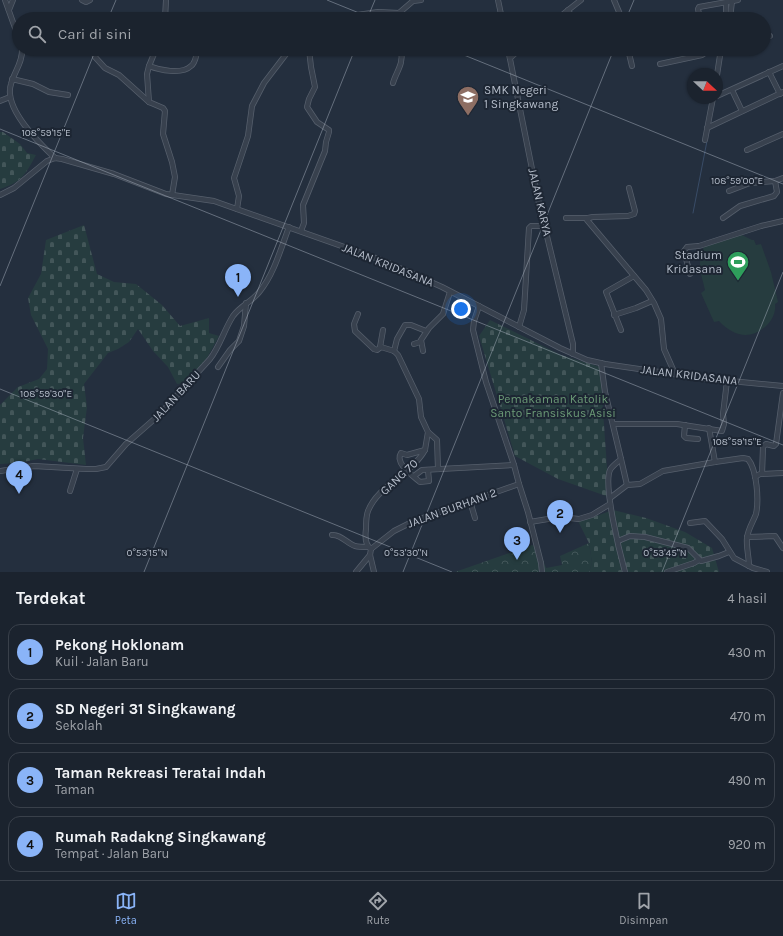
<!DOCTYPE html>
<html lang="id">
<head>
<meta charset="utf-8">
<style>
  body { margin:0; font-family:Karla,sans-serif; background:#242b36; color:#f1f3f6 }
  .compass { position:absolute; left:687px; top:68px; width:36px; height:36px; border-radius:50%; background:#1b232e; box-shadow:0 1px 3px #0004; rotate:112deg }
  .you { position:absolute; left:461px; top:309px; width:14px; height:14px; margin:-10px; border:3px solid #fff; border-radius:50%; background:#1a73e8; box-shadow:0 0 0 6px #1a73e833 }
  .badge { display:grid; place-items:center; width:26px; height:26px; border-radius:50%; background:#8ab4f8; color:#111; font-size:13px; font-weight:700 }
  .pin { position:absolute; translate:-50% -33px; filter:drop-shadow(0 1px 2px #0008) }
  .pin::after { content:''; position:absolute; top:21px; width:14px; height:12px; background:inherit; clip-path:polygon(0 0,100% 0,50% 100%) }
  .list { margin:0; padding:0; list-style:none }
  h2 { display:flex; justify-content:space-between; align-items:center; height:52px; margin:0; padding:0 16px; font-size:17px }
  h2 small { font-size:13px; font-weight:400; color:#a0a4aa }
  .list li { display:grid; grid-template-columns:26px 1fr auto; gap:12px; align-items:center; box-sizing:border-box; height:56px; margin:0 8px 8px; padding:0 8px; border:1px solid #39404a; border-radius:12px }
  .list b { display:block; font-size:15px; white-space:nowrap }
  .list p { margin:0; font-size:13px; white-space:nowrap; color:#a0a4aa }
  .list em { font-size:13px; font-style:normal; color:#a0a4aa }
  .icon { flex:none; width:22px; height:22px; fill:none; stroke:currentColor; stroke-width:2; stroke-linecap:round; stroke-linejoin:round }
  .map { position:relative; flex:none; width:783px; height:572px; overflow:hidden }
  .search { position:absolute; background:#1b232e; box-shadow:0 1px 3px #0004; left:12px; right:12px; top:12px; height:44px; display:flex; align-items:center; gap:10px; box-sizing:border-box; padding:0 14px; border-radius:22px; color:#a0a4aa; font-size:15px }
  .sheet { height:308px; background:#1b232e }
  nav { display:flex; justify-content:space-around; align-items:center; box-sizing:border-box; height:56px; border-top:1px solid #39404a; background:#1b232e; font-size:11px; color:#a0a4aa }
  nav a { display:grid; justify-items:center; gap:2px }
  nav .on { color:#8ab4f8 }
  .map>svg:first-child { display:block }
</style>
</head>
<body>
<div class="map">
<svg width="783" height="572" viewBox="0 0 783 572">
  <defs>
    <pattern id="cemetery-stones" width="16" height="16" patternUnits="userSpaceOnUse"><rect width="16" height="16" fill="#263c3f"/><path d="M2 7V4a2 2 0 0 1 4 0v3zM10 15v-3a2 2 0 0 1 4 0v3z" fill="#435659"/></pattern>
    <pattern id="park-crowns" width="20" height="18" patternUnits="userSpaceOnUse"><rect width="20" height="18" fill="#263c3f"/><path d="M2 6a3 3 0 1 1 6 0M12 15a3 3 0 1 1 6 0" fill="none" stroke="#435659"/></pattern>
  </defs>
  <rect width="100%" height="100%" fill="#242f3e"/>
  <g fill="url(#cemetery-stones)">
    <path d="M 0,132 L 3,132 L 20,144 L 27,153 L 36,155 C 25,175 22,182 0,189 Z"/>
    <polygon points="84,225 97,274 114,282 136,284 162,305 180,326 209,318 209,333 219,336 207,358 185,383 177,384 168,367 153,351 138,329 129,342 118,349 108,353 84,384 87,407 83,438 86,465 38,459 18,463 0,464 0,405 18,387 39,379 47,369 48,349 31,315 28,298 41,274 46,240"/>
    <polygon points="490,320 561,355 600,367 609,497 558,479 515,456 479,336"/>
    <polygon points="613,510 646,518 685,532 712,548 719,572 589,572 592,563 589,543 578,521 588,519"/>
  </g>
  <polygon fill="url(#park-crowns)" points="589,543 592,563 589,572 455,572 532,545 538,547 546,568 562,565 560,556"/>
  <path fill="#263c3f" d="M 740,234 L 752,240 L 754,240 L 756,245 L 761,244 L 771,272 L 778,302 L 775,304 C 776,311 773,319 768,324 C 752,341 734,337 719,321 L 714,322 L 701,293 L 705,290 C 701,272 696,264 705,245 Z"/>
  <g fill="none" stroke-linecap="round" stroke-linejoin="round">
    <g stroke="#394c67" stroke-width="1">
      <polyline points="729,10 729,4"/>
      <polyline points="717,83 718,77"/>
      <polyline points="693,213 707,141"/>
    </g>
    <g stroke="#565f6c" stroke-width="6">
      <g id="minor">
        <polyline points="5,0 19,39"/>
        <polyline points="82,0 86,2 90,0"/>
        <polyline points="498,0 502,19"/>
        <polyline points="614,0 622,19"/>
        <polyline points="726,3 726,19"/>
        <polyline points="9,10 13,0"/>
        <polyline points="568,10 573,19"/>
        <polyline points="399,13 401,19"/>
        <polyline points="165,19 166,0"/>
        <polyline points="305,19 329,16 343,17 378,12 399,13 413,1 421,0"/>
        <polyline points="557,19 581,0"/>
        <polyline points="700,19 698,9 699,7 738,0"/>
        <polyline points="730,19 732,1"/>
        <polyline points="764,38 770,36"/>
        <path d="M 22,49 C 23,62 14,72 11,84 C 3,108 38,142 55,158"/>
        <polyline points="156,49 149,66 147,74 149,102 163,108 165,111 163,134 172,162 175,177 172,195"/>
        <polyline points="508,49 538,199 573,344 573,354"/>
        <polyline points="628,49 632,66"/>
        <polyline points="722,49 729,49"/>
        <polyline points="95,57 105,68 119,75 149,102"/>
        <polyline points="510,58 520,49"/>
        <polyline points="660,64 702,55 705,53 705,49"/>
        <path d="M 149,66 C 159,70 182,75 191,66 C 196,63 196,54 198,49"/>
        <polyline points="769,72 780,94"/>
        <polyline points="717,75 721,49"/>
        <polyline points="12,79 33,84 49,92 68,95"/>
        <path d="M 393,83 C 396,72 404,64 401,51 L 404,49"/>
        <polyline points="732,90 742,111"/>
        <polyline points="717,96 783,66"/>
        <polyline points="0,101 10,97"/>
        <polyline points="707,128 783,92"/>
        <polyline points="705,140 713,98"/>
        <polyline points="747,150 783,134"/>
        <polyline points="629,188 635,211 634,214 628,216 593,217 588,218 587,220 646,290 654,303 661,319 664,349 675,374"/>
        <polyline points="729,191 750,183 775,181 783,178"/>
        <polyline points="0,195 14,188 47,161 55,158 62,159 114,174 166,194 214,201 384,261 442,287 560,348 587,360 605,364 700,378 783,386"/>
        <polyline points="237,209 239,196 234,178 248,136 252,106 264,83 290,49"/>
        <polyline points="566,218 589,218"/>
        <polyline points="723,218 740,206 774,196 777,192 775,181"/>
        <polyline points="301,231 304,223 303,205 325,151 326,142 329,132 329,130 317,122 307,107 309,99 315,87 311,67 309,49"/>
        <polyline points="690,274 684,251 687,247 699,246 761,226 783,221"/>
        <polyline points="358,314 354,324 355,331 374,349 377,350 381,347 394,351 398,355 419,399 421,417 428,432"/>
        <polyline points="614,315 636,308 652,301"/>
        <polyline points="519,327 524,310 529,228 531,226 545,226"/>
        <polyline points="621,330 606,292 634,276"/>
        <polyline points="414,344 420,342"/>
        <polyline points="380,347 383,330"/>
        <polyline points="394,351 397,339 405,325 411,325 426,331"/>
        <polyline points="423,351 421,340 429,328 443,314 450,292"/>
        <path d="M 601,363 L 605,392 L 621,459 C 618,462 612,466 610,470 C 603,485 620,554 625,572"/>
        <polyline points="218,367 230,350 239,341 244,326 246,303"/>
        <polyline points="613,424 677,424 722,431 724,424 723,414 727,381"/>
        <polyline points="685,425 684,436 686,438 698,439"/>
        <polyline points="709,428 715,462"/>
        <polyline points="621,459 627,485"/>
        <path d="M 428,470 L 429,481 L 420,482 C 413,476 394,463 401,453 L 407,455 L 425,450 L 428,432 L 437,440 L 438,469"/>
        <path d="M 0,471 L 34,466 L 86,469 L 96,469 L 106,467 L 126,444 L 159,415 L 210,359 C 220,346 224,330 233,316 C 240,306 253,301 260,291 C 274,274 281,248 289,227"/>
        <polyline points="762,474 763,447 766,444 774,446 776,444 783,393"/>
        <polyline points="414,476 422,470 514,465 486,382 473,330 474,321 479,306"/>
        <polyline points="755,477 760,474 783,473"/>
        <polyline points="519,484 528,512 541,563 542,572"/>
        <polyline points="70,491 77,469"/>
        <path d="M 610,498 L 627,485 L 640,484 L 663,471 L 715,462 L 743,458 L 748,459 C 757,470 759,500 756,514 C 753,522 748,529 747,538 C 746,546 749,557 749,566"/>
        <polyline points="470,501 475,518"/>
        <polyline points="530,522 560,517 579,519 592,515 610,504"/>
        <polyline points="690,523 705,521 722,539 734,558 753,568 767,572"/>
        <path d="M 332,535 C 340,534 347,543 355,546 C 359,547 363,547 368,547"/>
        <polyline points="747,537 775,536 783,548"/>
        <polyline points="618,541 630,536 645,537 688,548 701,561 719,556 729,552"/>
        <polyline points="371,549 394,531 414,521 519,484 514,465"/>
        <path d="M 371,549 C 365,545 365,536 366,529 C 366,524 366,516 368,511 C 378,485 411,475 425,450"/>
        <polyline points="371,549 370,555 374,572"/>
        <polyline points="356,572 370,555"/>
        <polyline points="667,572 694,563 699,560"/>
      </g>
    </g>
    <use href="#minor" stroke="#38414e" stroke-width="4.5"/>
  </g>
  <path fill="none" stroke="#b4bcc9" stroke-width="1" stroke-opacity="0.45" d="M 327,0 L 374,19M 108,19 L 116,0M 367,19 L 375,0M 626,19 L 634,0M 449,49 L 783,184M 0,129 L 783,445M 0,286 L 96,49M 0,389 L 452,572M 144,572 L 355,49M 403,572 L 614,49M 662,572 L 783,272"/>
  <defs>
    <g id="school-pin" transform="scale(1.15)"><path d="M0 17L-7.5 6A9.5 9.5 0 1 1 7.5 6Z" fill="#8d6e63" stroke="#1d2633"/><path d="M0-5L7-2L0 1L-7-2ZM-4 1L0 2.5L4 1V4Q0 6-4 4Z" fill="#fff"/></g>
    <g id="stadium-pin" transform="scale(1.15)"><path d="M0 17L-7.5 6A9.5 9.5 0 1 1 7.5 6Z" fill="#2e9e5b" stroke="#1d2633"/><path d="M0-5a6.5 5 0 1 0 0 10a6.5 5 0 1 0 0-10ZM-3.5-1.8h7v3.6h-7Z" fill="#fff"/></g>
  </defs>
  <g fill-rule="evenodd">
    <use href="#school-pin" x="468" y="97"/>
    <use href="#stadium-pin" x="738" y="262"/>
  </g>
  <g text-anchor="middle" stroke-width="4" stroke-linejoin="round" paint-order="stroke">
    <g font-size="12" fill="#b4bcc9" stroke="#1d2633" text-anchor="start">
      <text x="484" y="94">SMK Negeri<tspan x="484" dy="14">1 Singkawang</tspan></text>
      <text x="722" y="259" text-anchor="end">Stadium<tspan x="722" dy="14">Kridasana</tspan></text>
    </g>
    <g font-size="12" fill="#b4bcc9" stroke="#1d2633">
      <text transform="translate(540 202) rotate(77)" y="4">JALAN KARYA</text>
      <text transform="translate(388 265) rotate(22)" y="4">JALAN KRIDASANA</text>
      <text transform="translate(689 375) rotate(7)" y="4">JALAN KRIDASANA</text>
      <text transform="translate(176 396) rotate(-47)" y="4">JALAN BARU</text>
      <text transform="translate(399 477) rotate(-43)" y="4">GANG 70</text>
      <text transform="translate(452 508) rotate(-20)" y="4">JALAN BURHANI 2</text>
    </g>
    <g font-size="12" fill="#6b9a76" stroke="#1d2633">
      <text x="553" y="403">Pemakaman Katolik<tspan x="553" dy="14">Santo Fransiskus Asisi</tspan></text>
    </g>
  </g>
  <g font-size="10" text-anchor="middle" fill="#b4bcc9" stroke="#1d2633" stroke-width="4" stroke-linejoin="round" paint-order="stroke">
    <text x="46" y="136">108°59'15"E</text>
    <text x="737" y="184">108°59'00"E</text>
    <text x="46" y="397">108°59'30"E</text>
    <text x="737" y="445">108°59'15"E</text>
    <text x="147" y="556">0°53'15"N</text>
    <text x="406" y="556">0°53'30"N</text>
    <text x="665" y="556">0°53'45"N</text>
  </g>
</svg>
<svg class="compass" viewBox="-18 -18 36 36"><path d="M0-13l5 13h-10z" fill="#e53935"/><path d="M0 13l5-13h-10z" fill="#a0a4aa"/></svg>
<div class="you"></div>
<div class="pin badge" style="left:238px;top:297px">1</div>
<div class="pin badge" style="left:560px;top:533px">2</div>
<div class="pin badge" style="left:517px;top:560px">3</div>
<div class="pin badge" style="left:19px;top:494px">4</div>
<div class="search"><svg class="icon" aria-label="search" viewBox="0 0 24 24"><circle cx="10" cy="10" r="6"/><path d="M15 15l6 6"/></svg>Cari di sini</div>
</div>
<section class="sheet">
<h2>Terdekat<small>4 hasil</small></h2>
<ul class="list">
<li><span class="badge">1</span><div><b>Pekong Hoklonam</b><p>Kuil · Jalan Baru</p></div><em>430 m</em></li>
<li><span class="badge">2</span><div><b>SD Negeri 31 Singkawang</b><p>Sekolah</p></div><em>470 m</em></li>
<li><span class="badge">3</span><div><b>Taman Rekreasi Teratai Indah</b><p>Taman</p></div><em>490 m</em></li>
<li><span class="badge">4</span><div><b>Rumah Radakng Singkawang</b><p>Tempat · Jalan Baru</p></div><em>920 m</em></li>
</ul>
</section>
<nav>
<a class="on"><svg class="icon" aria-label="map" viewBox="0 0 24 24"><path d="M3 6l6-2 6 2 6-2v14l-6 2-6-2-6 2zM9 4v14M15 6v14"/></svg>Peta</a>
<a><svg class="icon" aria-label="directions" viewBox="0 0 24 24"><path d="M12 3l9 9-9 9-9-9zM9 14v-3h6M13 9l2 2-2 2"/></svg>Rute</a>
<a><svg class="icon" aria-label="saved" viewBox="0 0 24 24"><path d="M7 4h10v16l-5-4-5 4z"/></svg>Disimpan</a>
</nav>
</body>
</html>
